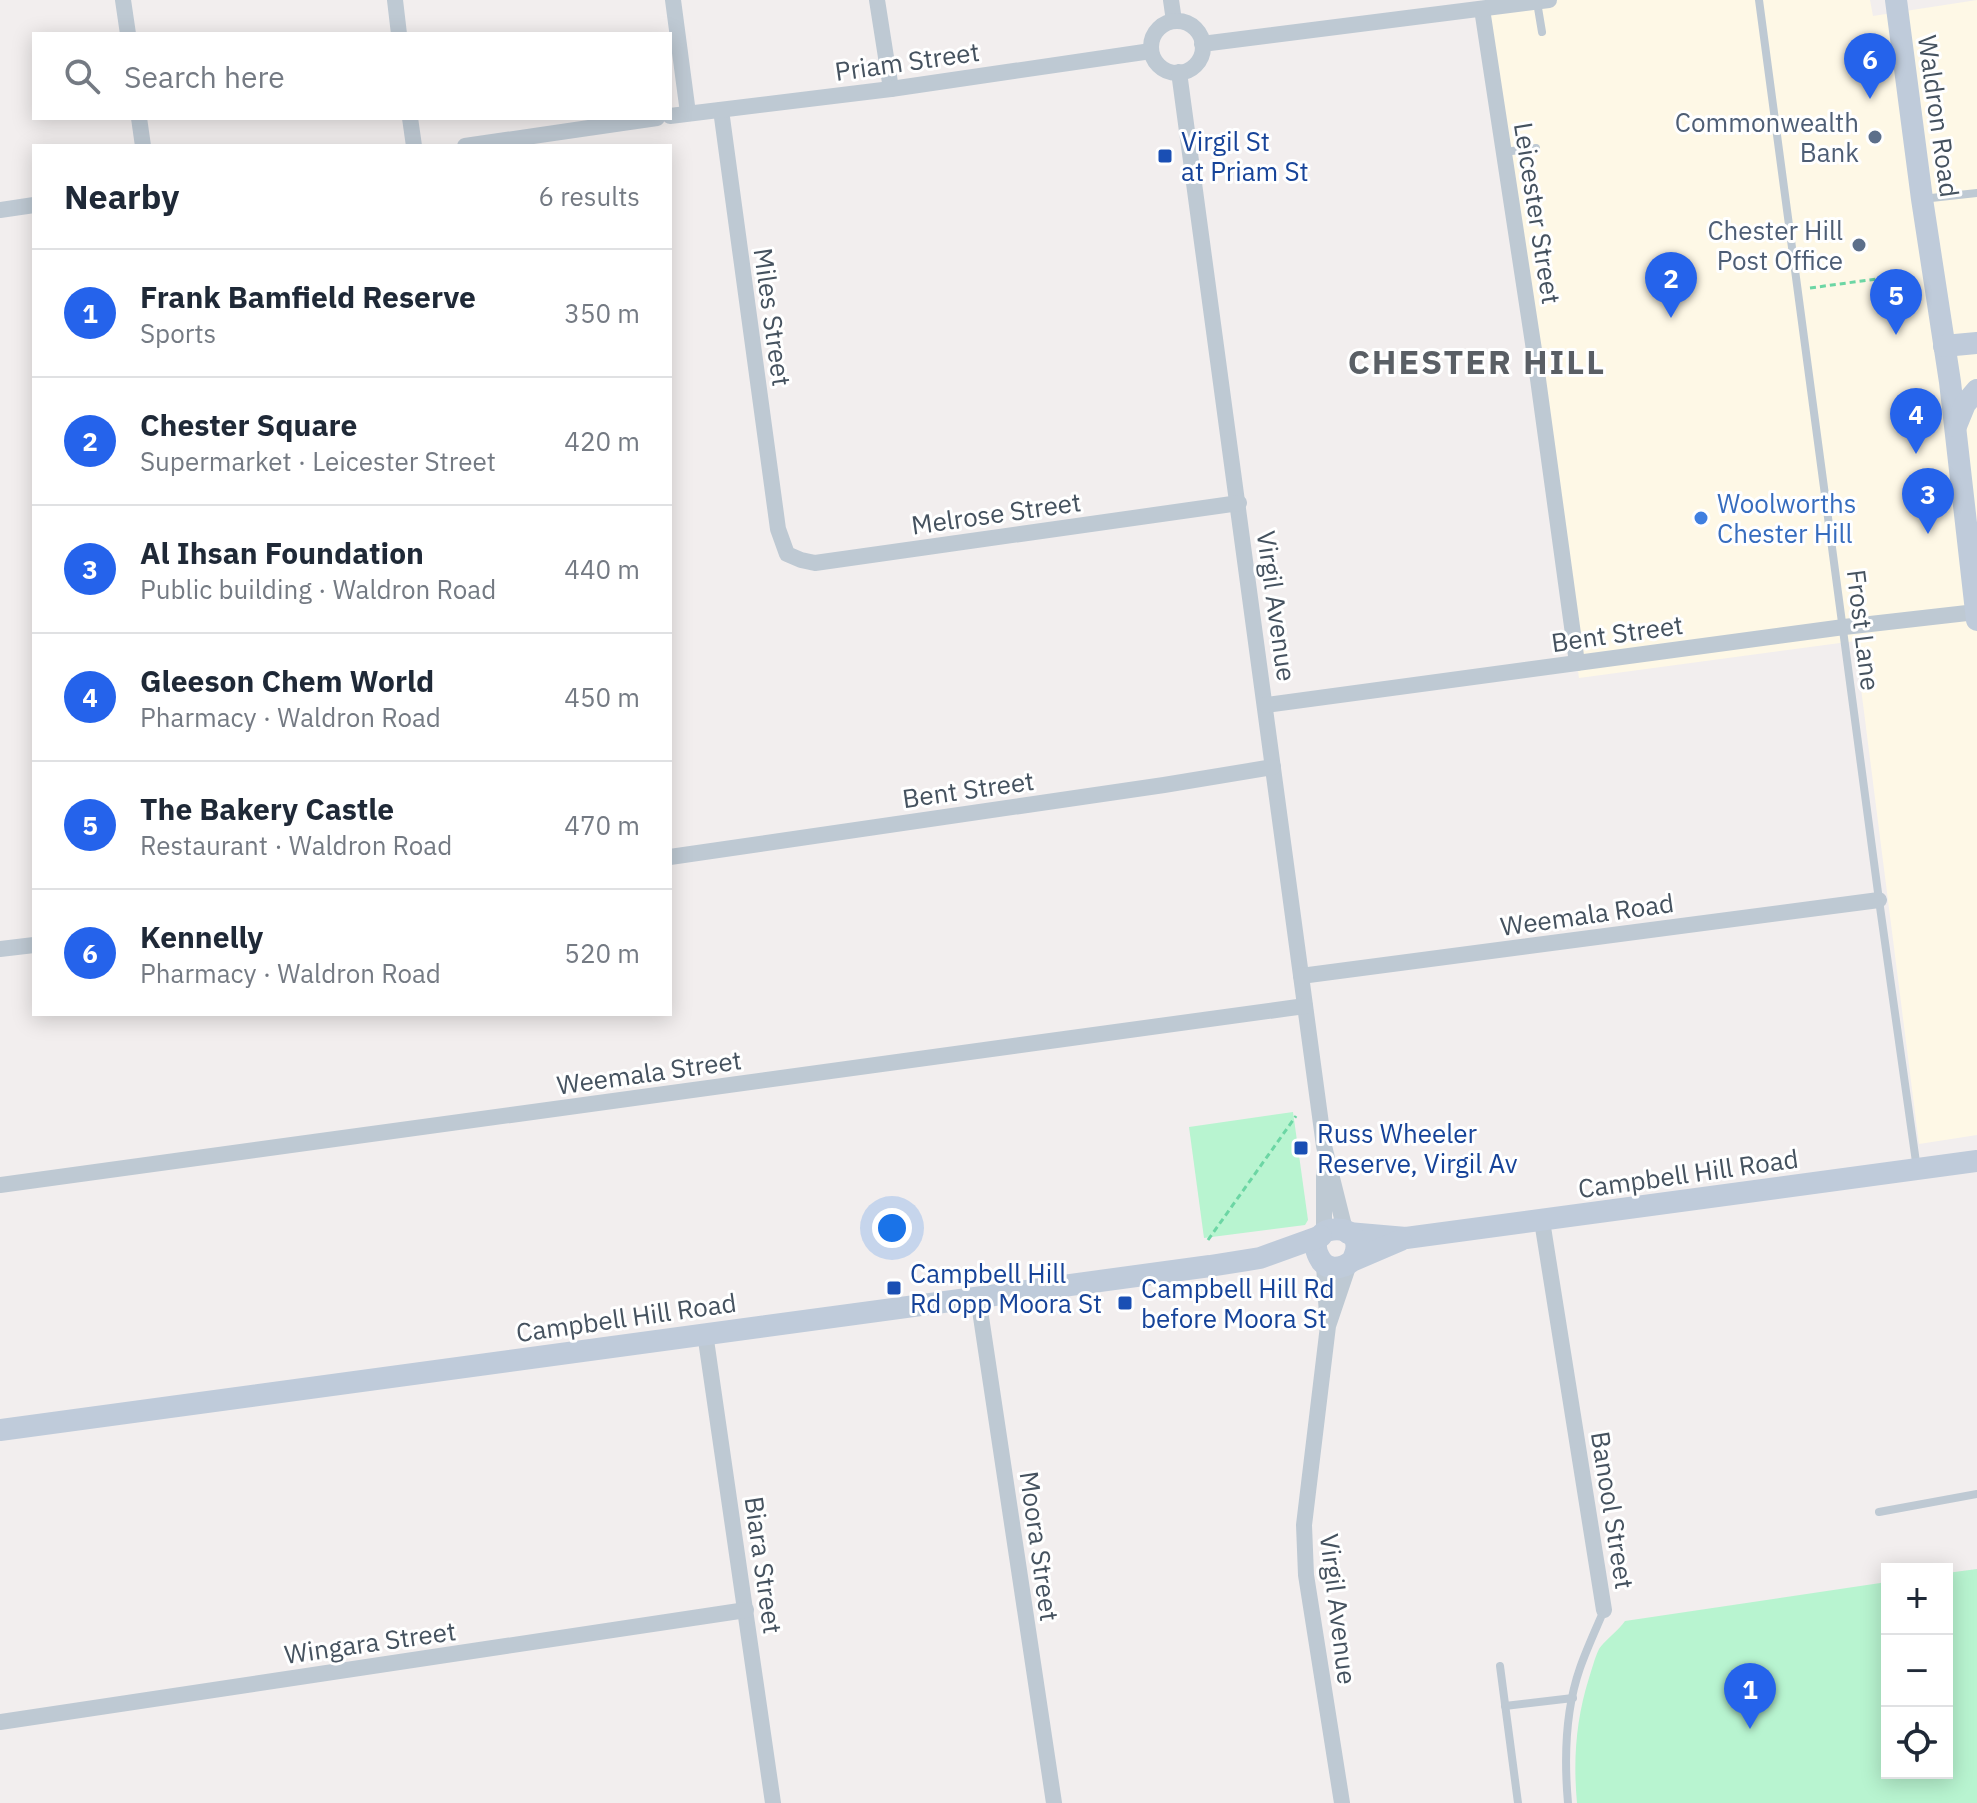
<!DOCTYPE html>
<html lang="en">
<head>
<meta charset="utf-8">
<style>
	body { margin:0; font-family:"IBM Plex Sans",sans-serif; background:#f2f2f3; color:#1f2937 }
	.controls { position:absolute; right:24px; bottom:24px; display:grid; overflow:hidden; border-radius:0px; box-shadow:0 4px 20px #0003 }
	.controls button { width:72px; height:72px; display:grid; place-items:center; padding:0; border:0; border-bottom:2px solid #e0e1e3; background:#fff; color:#1f2937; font:40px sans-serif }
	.you { position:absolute; left:892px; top:1228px; width:28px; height:28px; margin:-20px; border:6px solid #fff; border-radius:50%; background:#1a73e8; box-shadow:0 0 0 12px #1a73e833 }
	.badge { display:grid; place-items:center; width:52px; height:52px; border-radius:50%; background:#2563eb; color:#fff; font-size:26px; font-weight:700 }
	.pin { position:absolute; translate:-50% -66px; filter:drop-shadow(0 2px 4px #0008) }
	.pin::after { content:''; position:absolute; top:42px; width:28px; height:24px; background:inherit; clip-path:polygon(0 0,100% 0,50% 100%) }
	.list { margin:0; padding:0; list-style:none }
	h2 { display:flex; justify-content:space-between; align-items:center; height:104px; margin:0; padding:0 32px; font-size:34px }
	h2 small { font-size:26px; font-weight:400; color:#747a83 }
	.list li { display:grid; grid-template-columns:52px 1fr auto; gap:24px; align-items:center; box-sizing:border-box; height:128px; padding:0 32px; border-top:2px solid #e0e1e3 }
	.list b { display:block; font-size:30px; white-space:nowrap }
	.list p { margin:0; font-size:26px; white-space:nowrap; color:#747a83 }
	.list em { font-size:26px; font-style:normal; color:#747a83 }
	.icon { flex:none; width:44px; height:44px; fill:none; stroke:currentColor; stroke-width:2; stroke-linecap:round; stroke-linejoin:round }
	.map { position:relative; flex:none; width:1977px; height:1803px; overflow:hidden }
	.search { position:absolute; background:#fff; box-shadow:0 4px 20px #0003; left:32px; top:32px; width:640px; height:88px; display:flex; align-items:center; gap:20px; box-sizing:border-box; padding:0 28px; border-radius:0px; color:#747a83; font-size:30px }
	.panel { position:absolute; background:#fff; box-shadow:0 4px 20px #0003; left:32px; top:144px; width:640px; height:872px; border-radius:0px }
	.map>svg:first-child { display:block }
	.commercial { fill:#fef8e6 }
	.green { fill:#b8f4d0 }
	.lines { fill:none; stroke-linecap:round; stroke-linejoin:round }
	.path { stroke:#6cd6a4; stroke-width:3; stroke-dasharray:6 4; stroke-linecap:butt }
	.lane { stroke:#bec9d3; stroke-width:8 }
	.street { stroke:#bec9d3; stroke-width:16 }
	.secondary { stroke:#bfcbda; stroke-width:22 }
	.service-dot { fill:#5c6f8a; stroke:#fff; stroke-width:3 }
	.transit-dot { fill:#1a4fb4; stroke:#fff; stroke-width:3 }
	.shop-dot { fill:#3f7fe0; stroke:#fff; stroke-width:3 }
	.labels { text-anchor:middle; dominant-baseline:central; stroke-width:6; stroke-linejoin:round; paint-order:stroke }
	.street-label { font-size:26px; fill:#45525f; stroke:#fff }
	.service-label { font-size:26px; fill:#4e5e75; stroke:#fff; text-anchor:end }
	.transit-label { font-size:26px; fill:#164399; stroke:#fff; text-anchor:start }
	.shop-label { font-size:26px; fill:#366cbe; stroke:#fff; text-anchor:start }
	.district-label { font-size:34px; font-weight:bold; letter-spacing:2px; fill:#5a5f65; stroke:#fff }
</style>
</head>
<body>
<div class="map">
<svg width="1977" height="1803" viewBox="0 0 1977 1803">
	<rect width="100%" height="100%" fill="#f2eeee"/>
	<path class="commercial" d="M1484,0h386l3,16 104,-16v1135l-58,9 -64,-503 -276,37z"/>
	<g class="green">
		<path d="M1293,1112l15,108 -3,5 -101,13 -15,-111z"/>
		<path d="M1977,1569v234h-400c-4,-43 -1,-84 12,-125 3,-9 6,-21 10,-29 4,-7 20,-19 26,-28l262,-39v191h60v-200z"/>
	</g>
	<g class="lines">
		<g class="path">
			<path d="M1810,288l96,-13"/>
			<path d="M1208,1240l88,-124"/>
		</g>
		<g class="lane">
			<path d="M1759,0l120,900 38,269"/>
			<path d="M1537,2l5,30"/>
			<path d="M1504,152l32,-4"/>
			<path d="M1922,199l55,-6"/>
			<path d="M1879,1512l98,-18"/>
			<path d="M1500,1666l18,137"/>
			<path d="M1505,1706l68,-8"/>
			<path d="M1568,1803c-4,-45 -3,-92 12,-135 7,-20 16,-39 24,-58"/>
		</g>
		<g class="street">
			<path d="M123,0l5,34"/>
			<path d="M395,0l4,34"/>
			<path d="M673,0l15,113"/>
			<path d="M877,0l14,89"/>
			<path d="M1171,0l3,21"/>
			<path d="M1482,9l52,341 43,313"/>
			<circle cx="1177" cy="47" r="26"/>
			<path d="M1202,44l347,-44"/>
			<path d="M1179,72l145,1074 21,84"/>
			<path d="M721,110l57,419 9,25 14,6 14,3 424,-60"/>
			<path d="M670,116l221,-27 260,-38"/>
			<path d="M139,118l4,28"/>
			<path d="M410,118l4,28"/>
			<path d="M465,146l192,-28"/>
			<path d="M0,210l34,-5"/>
			<path d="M1266,705l578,-78 132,-15"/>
			<path d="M670,857l494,-72 109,-18"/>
			<path d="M0,949l34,-4"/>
			<path d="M1301,976l578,-76"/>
			<path d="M0,1185l1305,-179"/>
			<path d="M1542,1221l62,389"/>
			<path d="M1324,1233v-61"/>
			<path d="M1324,1264l3,52"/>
			<path d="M978,1297l76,506"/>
			<path d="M705,1333l68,470"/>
			<path d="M0,1722l746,-112"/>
			<path d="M1342,1803l-36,-228 -2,-50 24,-199 21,-62"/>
		</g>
		<g class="secondary">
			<path d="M1896,0l26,199 28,183 27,238"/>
			<path d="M1944,346l33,-3"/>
			<path d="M1956,426l9,-22 12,-14"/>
			<path d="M1348,1233l58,5 571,-77"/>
			<path d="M1352,1261c23,-43 -52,-40 -33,-4 7,15 23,12 33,4l49,-21"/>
			<path d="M0,1430l1210,-164 50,-8 61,-22"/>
		</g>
	</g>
	<g class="service-dot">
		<circle cx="1875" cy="137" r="8"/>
		<circle cx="1859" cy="245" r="8"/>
	</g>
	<g class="transit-dot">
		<rect x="1157" y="148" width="16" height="16" rx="4"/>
		<rect x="1293" y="1140" width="16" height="16" rx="4"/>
		<rect x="886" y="1280" width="16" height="16" rx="4"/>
		<rect x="1117" y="1295" width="16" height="16" rx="4"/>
	</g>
	<circle class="shop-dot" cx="1701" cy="518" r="8"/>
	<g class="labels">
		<g class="street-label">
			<text transform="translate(907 61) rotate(-8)">Priam Street</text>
			<text transform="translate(1939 116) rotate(82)">Waldron Road</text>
			<text transform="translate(1538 213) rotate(81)">Leicester Street</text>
			<text transform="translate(773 317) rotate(82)">Miles Street</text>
			<text transform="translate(996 513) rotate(-8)">Melrose Street</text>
			<text transform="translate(1277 606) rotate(82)">Virgil Avenue</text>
			<text transform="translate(1864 630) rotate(83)">Frost Lane</text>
			<text transform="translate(1617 633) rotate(-8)">Bent Street</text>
			<text transform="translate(968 789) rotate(-8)">Bent Street</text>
			<text transform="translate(1587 914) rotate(-8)">Weemala Road</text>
			<text transform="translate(649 1072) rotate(-8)">Weemala Street</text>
			<text transform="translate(1688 1173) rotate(-8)">Campbell Hill Road</text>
			<text transform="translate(626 1317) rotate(-8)">Campbell Hill Road</text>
			<text transform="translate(1613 1510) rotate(81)">Banool Street</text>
			<text transform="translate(1040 1546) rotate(82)">Moora Street</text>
			<text transform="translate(764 1565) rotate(82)">Biara Street</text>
			<text transform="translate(1339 1609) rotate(83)">Virgil Avenue</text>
			<text transform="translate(370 1642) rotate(-8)">Wingara Street</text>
		</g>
		<g class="service-label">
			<text x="1859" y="122">Commonwealth<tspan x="1859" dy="30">Bank</tspan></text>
			<text x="1843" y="230">Chester Hill<tspan x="1843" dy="30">Post Office</tspan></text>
		</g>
		<g class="transit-label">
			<text x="1181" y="141">Virgil St<tspan x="1181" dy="30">at Priam St</tspan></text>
			<text x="1317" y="1133">Russ Wheeler<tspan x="1317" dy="30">Reserve, Virgil Av</tspan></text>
			<text x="910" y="1273">Campbell Hill<tspan x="910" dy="30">Rd opp Moora St</tspan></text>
			<text x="1141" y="1288">Campbell Hill Rd<tspan x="1141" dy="30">before Moora St</tspan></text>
		</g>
		<g class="shop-label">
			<text x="1717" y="503">Woolworths<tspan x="1717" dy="30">Chester Hill</tspan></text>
		</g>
		<g class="district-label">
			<text x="1477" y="361">CHESTER HILL</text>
		</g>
	</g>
</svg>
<div class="controls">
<button>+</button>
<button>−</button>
<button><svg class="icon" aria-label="locate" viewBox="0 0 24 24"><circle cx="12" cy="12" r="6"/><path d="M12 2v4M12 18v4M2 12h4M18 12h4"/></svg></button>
</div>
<div class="you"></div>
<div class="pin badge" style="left:1750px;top:1729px">1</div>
<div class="pin badge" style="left:1671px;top:318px">2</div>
<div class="pin badge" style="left:1928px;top:534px">3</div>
<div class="pin badge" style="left:1916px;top:454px">4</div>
<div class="pin badge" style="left:1896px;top:335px">5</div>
<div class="pin badge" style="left:1870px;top:99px">6</div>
<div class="search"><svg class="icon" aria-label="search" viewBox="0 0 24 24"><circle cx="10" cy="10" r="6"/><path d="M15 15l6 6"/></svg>Search here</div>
<section class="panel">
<h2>Nearby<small>6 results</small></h2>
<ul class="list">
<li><span class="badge">1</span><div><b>Frank Bamfield Reserve</b><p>Sports</p></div><em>350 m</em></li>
<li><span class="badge">2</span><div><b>Chester Square</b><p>Supermarket · Leicester Street</p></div><em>420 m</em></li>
<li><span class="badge">3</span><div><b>Al Ihsan Foundation</b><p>Public building · Waldron Road</p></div><em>440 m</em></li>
<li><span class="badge">4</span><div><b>Gleeson Chem World</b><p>Pharmacy · Waldron Road</p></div><em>450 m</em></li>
<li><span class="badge">5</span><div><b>The Bakery Castle</b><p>Restaurant · Waldron Road</p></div><em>470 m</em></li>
<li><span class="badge">6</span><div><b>Kennelly</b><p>Pharmacy · Waldron Road</p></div><em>520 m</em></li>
</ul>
</section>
</div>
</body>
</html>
